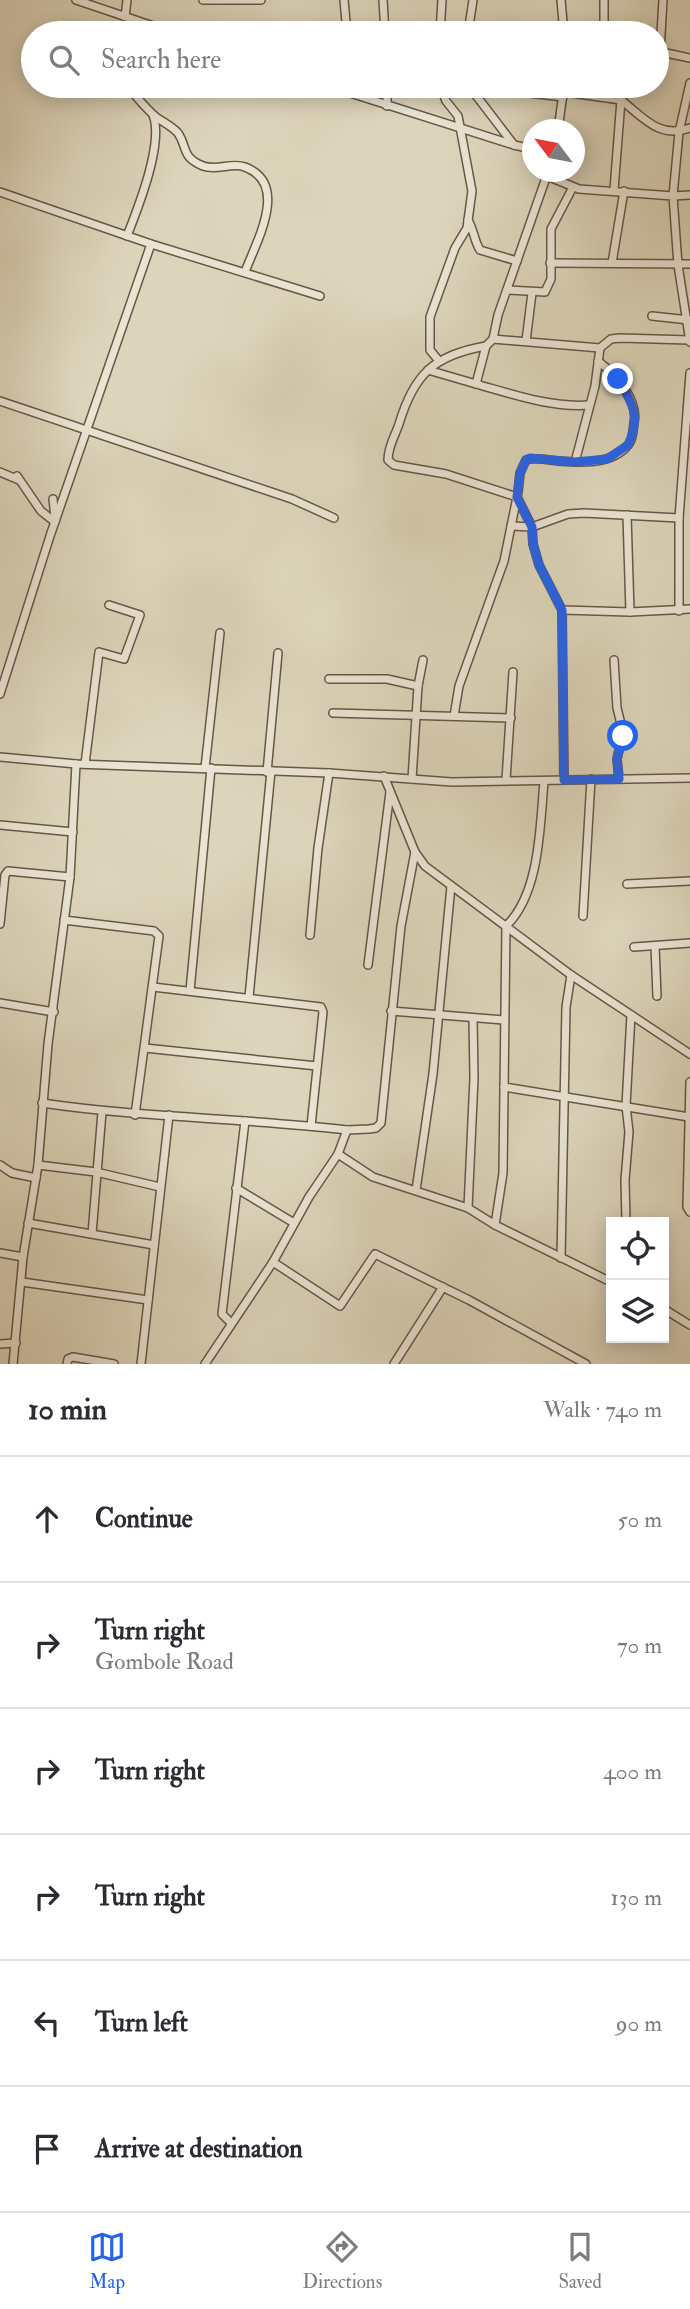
<!DOCTYPE html>
<html lang="en">
<head>
<meta charset="utf-8">
<style>
	body { margin:0; font-family:"IM FELL Double Pica",serif; background:#f7f7f7; color:#2b2b33 }
	.controls { position:absolute; right:21px; bottom:21px; display:grid; overflow:hidden; border-radius:0px; box-shadow:0 4px 18px #0003 }
	.controls button { width:63px; height:63px; display:grid; place-items:center; padding:0; border:0; border-bottom:2px solid #e1e1e2; background:#fff; color:#2b2b33; font:35px sans-serif }
	.compass { position:absolute; left:522px; top:119px; width:63px; height:63px; border-radius:50%; background:#fff; box-shadow:0 4px 18px #0003; rotate:302deg }
	.stop { position:absolute; width:21px; height:21px; margin:-16px; border:5px solid #2563eb; border-radius:50%; background:#fff }
	.stop.end { background:#2563eb; border-color:#fff; box-shadow:0 2px 7px #0008 }
	.list { margin:0; padding:0; list-style:none }
	h2 { display:flex; justify-content:space-between; align-items:center; height:91px; margin:0; padding:0 28px; font-size:30px }
	h2 small { font-size:23px; font-weight:400; color:#7c7c81 }
	.list li { display:grid; grid-template-columns:46px 1fr auto; gap:21px; align-items:center; box-sizing:border-box; height:126px; padding:0 28px; border-top:2px solid #e1e1e2 }
	.list b { display:block; font-size:26px; white-space:nowrap }
	.list p { margin:0; font-size:23px; white-space:nowrap; color:#7c7c81 }
	.list em { font-size:23px; font-style:normal; color:#7c7c81 }
	.icon { flex:none; width:38px; height:38px; fill:none; stroke:currentColor; stroke-width:2; stroke-linecap:round; stroke-linejoin:round }
	.map { position:relative; flex:none; width:690px; height:1364px; overflow:hidden }
	.search { position:absolute; background:#fff; box-shadow:0 4px 18px #0003; left:21px; right:21px; top:21px; height:77px; display:flex; align-items:center; gap:18px; box-sizing:border-box; padding:0 24px; border-radius:38px; color:#7c7c81; font-size:26px }
	.sheet { height:847px; background:#fff }
	nav { display:flex; justify-content:space-around; align-items:center; box-sizing:border-box; height:98px; border-top:2px solid #e1e1e2; background:#fff; font-size:19px; color:#7c7c81 }
	nav a { display:grid; justify-items:center; gap:4px }
	nav .on { color:#2563eb }
	.map>svg:first-child { display:block }
	.lines { fill:none; stroke-linecap:round; stroke-linejoin:round }
	.minor-casing { stroke:#6a5645; stroke-width:10 }
	.minor { stroke:#e9e4d3; stroke-width:7 }
	.route { stroke:#2563eb; stroke-width:9 }
</style>
</head>
<body>
<div class="map">
<svg width="690" height="1364" viewBox="0 0 690 1364">
	<rect width="100%" height="100%" fill="#ddd5bb"/>
	<filter id="stains"><feTurbulence type="fractalNoise" baseFrequency=".00286" numOctaves="4"/><feColorMatrix values="0 0 0 0 .2 0 0 0 0 .09 0 0 0 0 .02 0 0 0 .5 -.17"/></filter>
	<radialGradient id="worn" r=".72"><stop offset=".6" stop-color="#630" stop-opacity="0"/><stop offset="1" stop-color="#630" stop-opacity=".3"/></radialGradient>
	<g class="lines">
		<g class="minor-casing">
			<g id="minor">
				<path d="M76,0l98,33"/>
				<path d="M203,0h58"/>
				<path d="M344,0l3,33"/>
				<path d="M383,0l2,33"/>
				<path d="M561,0l3,33"/>
				<path d="M604,0v33"/>
				<path d="M125,17l2,-17"/>
				<path d="M516,32l14,1"/>
				<path d="M440,33l2,-33"/>
				<path d="M468,33l5,-33"/>
				<path d="M657,51l33,7"/>
				<path d="M660,51l3,-51"/>
				<path d="M690,83l-11,49 -6,64 17,-1"/>
				<path d="M127,86c9,10 19,23 29,31 7,5 17,10 22,16 10,15 3,24 25,33 14,5 29,-4 42,1 45,17 11,75 0,105"/>
				<path d="M328,86l186,59 18,4"/>
				<path d="M387,86v20"/>
				<path d="M473,86l2,8 39,51"/>
				<path d="M512,91l51,6"/>
				<path d="M564,92l57,8 -7,90"/>
				<path d="M621,100c23,18 38,39 69,28"/>
				<path d="M558,130l6,-44"/>
				<path d="M548,172l-50,143 -5,24 -7,7 -10,38c36,10 76,24 113,21"/>
				<path d="M547,176l32,13 94,7 5,69 12,77"/>
				<path d="M0,192l151,52 169,52"/>
				<path d="M468,220c6,10 6,21 12,30l37,11"/>
				<path d="M127,236c11,-28 37,-93 26,-121"/>
				<path d="M550,263l140,1"/>
				<path d="M612,263l12,-72"/>
				<path d="M507,290l38,2 6,-13v-50l22,-42"/>
				<path d="M652,316l37,4"/>
				<path d="M493,339l107,9"/>
				<path d="M526,341l6,-48"/>
				<path d="M486,346c-52,9 -72,28 -87,78 -4,12 -11,22 -11,36l6,5 52,9 71,23 15,30 1,17 6,21 23,45 2,170"/>
				<path d="M439,361l-9,-11v-33l25,-69 12,-20 5,-37 -14,-75 -12,-15 -6,-15"/>
				<path d="M428,370l48,14"/>
				<path d="M0,401l292,98 42,19"/>
				<path d="M575,462l20,-76 5,-38 11,-9 9,-1 69,2"/>
				<path d="M0,472l19,8"/>
				<path d="M17,476l24,35 14,11"/>
				<path d="M53,499l2,19"/>
				<path d="M627,515l3,97"/>
				<path d="M511,526l21,1 36,-13 16,-1 95,5"/>
				<path d="M562,610l68,2 60,-3"/>
				<path d="M679,611v-93l11,-145"/>
				<path d="M614,660l3,48 6,24 -6,27 2,20"/>
				<path d="M329,679h58l31,7"/>
				<path d="M0,694l50,-158 101,-292"/>
				<path d="M333,713l178,5"/>
				<path d="M454,716l5,-30 45,-125 14,-69 2,-19 6,-13c10,-3 22,0 32,1 23,2 55,4 71,-17 4,-5 4,-14 5,-21 5,-23 -18,-48 -36,-62"/>
				<path d="M0,757l76,7 253,9 123,9 238,-4"/>
				<path d="M85,764l14,-112 25,7 16,-44 -31,-10"/>
				<path d="M205,768l15,-135"/>
				<path d="M267,772l11,-119"/>
				<path d="M384,776l31,76 10,14 146,109 119,79"/>
				<path d="M412,779l6,-93 5,-26"/>
				<path d="M506,780l7,-108"/>
				<path d="M0,825l73,7"/>
				<path d="M627,884l63,-3"/>
				<path d="M583,916l8,-137"/>
				<path d="M64,920l90,11 5,5 -24,179"/>
				<path d="M0,924l5,-49 3,-4 62,6"/>
				<path d="M310,935l8,-87 11,-75"/>
				<path d="M655,946l2,50"/>
				<path d="M634,947l56,-4"/>
				<path d="M368,965l22,-173"/>
				<path d="M153,987l168,20 2,5 -12,114"/>
				<path d="M190,991l21,-223"/>
				<path d="M249,997l22,-226"/>
				<path d="M0,1003l54,9"/>
				<path d="M391,1011l113,9"/>
				<path d="M145,1048l172,18"/>
				<path d="M690,1082l-3,125 3,5"/>
				<path d="M504,1087l185,30"/>
				<path d="M42,1103c101,15 204,15 305,27l22,-1 7,-1 5,-5 20,-197 14,-74"/>
				<path d="M338,1154l35,23 95,31 27,17 116,57"/>
				<path d="M0,1165l12,8 24,5"/>
				<path d="M38,1165l58,7 64,15"/>
				<path d="M236,1188l58,35"/>
				<path d="M416,1190l17,-116 18,-188"/>
				<path d="M468,1208l6,-130 -1,-60"/>
				<path d="M626,1222l-1,-42 4,-48 -3,-26 5,-91"/>
				<path d="M28,1223l126,22"/>
				<path d="M495,1225l8,-52 3,-247c34,-32 34,-100 38,-145"/>
				<path d="M92,1234l10,-122"/>
				<path d="M0,1253l23,4"/>
				<path d="M561,1258l5,-251 5,-32"/>
				<path d="M273,1262l67,44 35,-52 94,46 117,64"/>
				<path d="M22,1282l126,18"/>
				<path d="M664,1309l26,16"/>
				<path d="M231,1323l-9,-9 23,-193"/>
				<path d="M0,1344l16,-1"/>
				<path d="M13,1364l10,-107 15,-92 10,-121 22,-167 6,-113"/>
				<path d="M67,1364l1,-5 5,-2 41,7"/>
				<path d="M141,1364l28,-249"/>
				<path d="M205,1364l68,-102 36,-65 29,-43 9,-24"/>
				<path d="M394,1364l49,-77"/>
			</g>
		</g>
		<use href="#minor" class="minor"/>
	</g>
	<g class="lines">
		<path class="route" d="M618,379c15,25 23,38 10,66l-21,14 -32,3 -45,-4 -4,2 -6,13 -3,24 15,30 1,17 6,21 23,45 2,170 55,-1 -2,-20 6,-23"/>
	</g>
	<rect width="100%" height="100%" filter="url(#stains)"/>
	<rect width="100%" height="100%" fill="url(#worn)"/>
</svg>
<div class="controls">
<button><svg class="icon" aria-label="locate" viewBox="0 0 24 24"><circle cx="12" cy="12" r="6"/><path d="M12 2v4M12 18v4M2 12h4M18 12h4"/></svg></button>
<button><svg class="icon" aria-label="layers" viewBox="0 0 24 24"><path d="M12 4l9 5-9 5-9-5zM3 14l9 5 9-5"/></svg></button>
</div>
<svg class="compass" viewBox="-18 -18 36 36"><path d="M0-13l5 13h-10z" fill="#e53935"/><path d="M0 13l5-13h-10z" fill="#7c7c81"/></svg>
<div class="stop" style="left:623px;top:736px"></div>
<div class="stop end" style="left:618px;top:379px"></div>
<div class="search"><svg class="icon" aria-label="search" viewBox="0 0 24 24"><circle cx="10" cy="10" r="6"/><path d="M15 15l6 6"/></svg>Search here</div>
</div>
<section class="sheet">
<h2>10 min<small>Walk · 740 m</small></h2>
<ul class="list">
<li><svg class="icon" aria-label="ahead" viewBox="0 0 24 24"><path d="M12 20V5M6 11l6-6 6 6"/></svg><div><b>Continue</b></div><em>50 m</em></li>
<li><svg class="icon" aria-label="right" viewBox="0 0 24 24"><path d="M7 20v-9h11M14 6l5 5-5 5"/></svg><div><b>Turn right</b><p>Gombole Road</p></div><em>70 m</em></li>
<li><svg class="icon" aria-label="right" viewBox="0 0 24 24"><path d="M7 20v-9h11M14 6l5 5-5 5"/></svg><div><b>Turn right</b></div><em>400 m</em></li>
<li><svg class="icon" aria-label="right" viewBox="0 0 24 24"><path d="M7 20v-9h11M14 6l5 5-5 5"/></svg><div><b>Turn right</b></div><em>130 m</em></li>
<li><svg class="icon" aria-label="left" viewBox="0 0 24 24"><path d="M17 20v-9H6M10 6l-5 5 5 5"/></svg><div><b>Turn left</b></div><em>90 m</em></li>
<li><svg class="icon" aria-label="arrive" viewBox="0 0 24 24"><path d="M6 21V4h12l-3 4 3 4H6"/></svg><div><b>Arrive at destination</b></div></li>
</ul>
</section>
<nav>
<a class="on"><svg class="icon" aria-label="map" viewBox="0 0 24 24"><path d="M3 6l6-2 6 2 6-2v14l-6 2-6-2-6 2zM9 4v14M15 6v14"/></svg>Map</a>
<a><svg class="icon" aria-label="directions" viewBox="0 0 24 24"><path d="M12 3l9 9-9 9-9-9zM9 14v-3h6M13 9l2 2-2 2"/></svg>Directions</a>
<a><svg class="icon" aria-label="saved" viewBox="0 0 24 24"><path d="M7 4h10v16l-5-4-5 4z"/></svg>Saved</a>
</nav>
</body>
</html>
